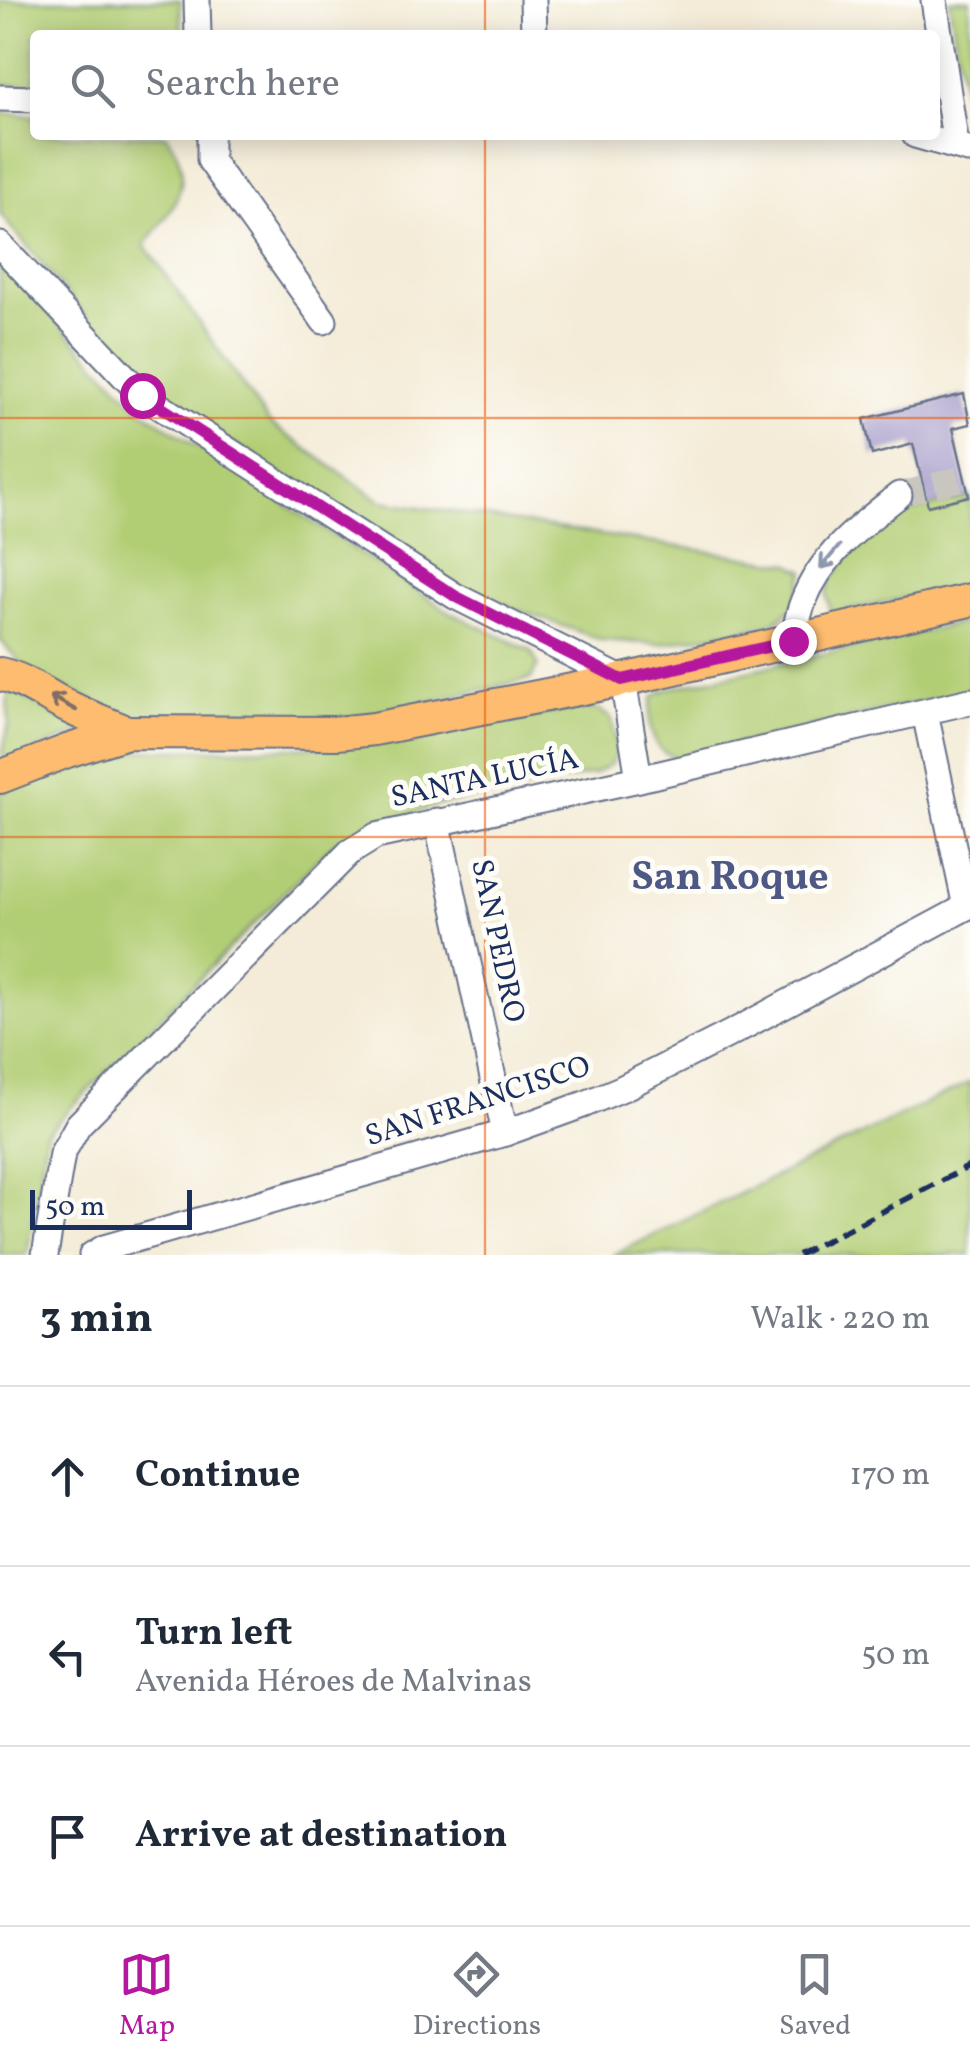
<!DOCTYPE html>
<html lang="en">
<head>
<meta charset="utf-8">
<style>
	body { margin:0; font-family:Vollkorn,serif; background:#f2f2f3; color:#1f2937 }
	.scale { position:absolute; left:30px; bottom:25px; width:162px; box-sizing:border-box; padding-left:10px; border:5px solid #1b2f5e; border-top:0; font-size:28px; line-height:35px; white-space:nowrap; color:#1b2f5e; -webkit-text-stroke:8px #fdfcf7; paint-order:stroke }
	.stop { position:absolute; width:30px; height:30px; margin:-22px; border:8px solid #b5179e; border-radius:50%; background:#fff }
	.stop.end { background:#b5179e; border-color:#fff; box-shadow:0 2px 10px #0008 }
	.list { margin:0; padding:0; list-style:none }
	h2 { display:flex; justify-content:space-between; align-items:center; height:130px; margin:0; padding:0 40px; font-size:42px }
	h2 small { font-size:32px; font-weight:400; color:#747a83 }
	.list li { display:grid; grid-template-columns:65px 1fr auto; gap:30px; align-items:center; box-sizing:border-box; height:180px; padding:0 40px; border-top:2px solid #e0e1e3 }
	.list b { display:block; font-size:38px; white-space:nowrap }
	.list p { margin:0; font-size:32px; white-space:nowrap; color:#747a83 }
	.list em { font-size:32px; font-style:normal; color:#747a83 }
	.icon { flex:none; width:55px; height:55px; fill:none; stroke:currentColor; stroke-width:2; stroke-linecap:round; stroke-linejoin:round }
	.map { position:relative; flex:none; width:970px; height:1255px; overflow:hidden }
	.search { position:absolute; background:#fff; box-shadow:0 5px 25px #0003; left:30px; right:30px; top:30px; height:110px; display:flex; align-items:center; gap:25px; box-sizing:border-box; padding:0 35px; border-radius:10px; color:#747a83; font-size:38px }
	.sheet { height:670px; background:#fff }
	nav { display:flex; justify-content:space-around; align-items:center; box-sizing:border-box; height:140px; border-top:2px solid #e0e1e3; background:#fff; font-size:28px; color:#747a83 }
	nav a { display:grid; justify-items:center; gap:5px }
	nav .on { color:#b5179e }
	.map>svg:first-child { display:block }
	.green { fill:#b2ce75; stroke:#667e6a; stroke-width:2.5 }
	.building { fill:#aca3cd }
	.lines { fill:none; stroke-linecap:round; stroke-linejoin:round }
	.minor-tunnel { stroke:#c9c6c0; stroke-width:25; stroke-dasharray:25 12; stroke-linecap:butt }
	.minor-casing { stroke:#677189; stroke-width:29 }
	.major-casing { stroke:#677189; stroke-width:36 }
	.minor { stroke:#fff; stroke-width:25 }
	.major { stroke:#fdbc70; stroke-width:32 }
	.rail { stroke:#1b2f5e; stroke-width:6; stroke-dasharray:15 8; stroke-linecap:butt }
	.oneway { stroke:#8d97ae }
	.oneway2 { stroke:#816e66 }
	.route { stroke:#b5179e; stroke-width:12 }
	.grid { fill:none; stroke:#e8590c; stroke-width:2.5; stroke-opacity:0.55 }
	.labels { text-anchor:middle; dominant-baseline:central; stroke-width:10; stroke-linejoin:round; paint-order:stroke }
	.street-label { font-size:30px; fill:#1b2f5e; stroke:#fdfcf7 }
	.district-label { font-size:40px; font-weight:bold; fill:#4e5885; stroke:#fdfcf7 }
</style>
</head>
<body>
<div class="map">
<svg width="970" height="1255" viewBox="0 0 970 1255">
	<rect width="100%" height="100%" fill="#fdfcf7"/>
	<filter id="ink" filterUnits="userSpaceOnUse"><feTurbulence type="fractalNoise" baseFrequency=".01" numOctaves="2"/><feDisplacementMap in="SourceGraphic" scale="20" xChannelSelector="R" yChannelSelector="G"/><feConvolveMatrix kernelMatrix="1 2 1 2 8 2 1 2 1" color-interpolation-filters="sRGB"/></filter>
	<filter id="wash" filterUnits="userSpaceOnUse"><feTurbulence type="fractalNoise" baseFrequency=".0048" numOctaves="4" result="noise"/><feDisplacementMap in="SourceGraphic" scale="40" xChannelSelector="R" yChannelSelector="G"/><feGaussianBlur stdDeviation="2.25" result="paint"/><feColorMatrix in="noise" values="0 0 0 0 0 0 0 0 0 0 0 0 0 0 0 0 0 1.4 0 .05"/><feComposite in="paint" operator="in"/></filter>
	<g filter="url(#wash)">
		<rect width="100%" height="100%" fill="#f4ecd8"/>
		<g class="green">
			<path d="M0,0h180l2,35h-147v50h-35z"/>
			<path d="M949,0h21v132z"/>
			<path d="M0,113l35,3v19h131c34,46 7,72 -21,110l124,178 112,78 409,63 15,7 -12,37 -24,17 -111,19 -56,-4 -140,-50 -313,-199 -149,-177z"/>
			<path d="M0,262l139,146 312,205 80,38 7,14 -7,14 -180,39 -218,3 -106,-51 -27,-30z"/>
			<path d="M970,497v87l-139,30 -4,-20 4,-14 27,-37 38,-29z"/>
			<path d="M970,621v70l-293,67c-27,-6 -31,-38 -24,-61l14,-8z"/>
			<path d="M12,690l71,41 -76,32 -5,-9 7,-31 -2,-25z"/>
			<path d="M584,707l16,3 12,10 5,30 -6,14 -17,10 -157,31 -102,37 -288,290 -20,123h-27v-461l16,-9 84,-34 185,-3 77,-4z"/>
			<path d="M970,1082v173h-357z"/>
		</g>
		<g id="blocks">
			<path class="building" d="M964,394l6,30 -17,4 16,68 -41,10 -15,-62 -41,11 -8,-36z"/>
		</g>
	</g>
	<g filter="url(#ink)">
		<use href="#blocks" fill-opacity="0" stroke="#677189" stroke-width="2.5"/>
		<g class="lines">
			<path class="minor-tunnel" d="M899,495l71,-19"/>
			<g class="minor-casing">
				<g id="minor">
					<path d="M197,0l1,35"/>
					<path d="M533,0l1,35"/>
					<path d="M934,0l22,146"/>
					<path d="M0,98l35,1"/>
					<path d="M210,135v25l114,161"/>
					<path d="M915,135l53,15"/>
					<path d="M0,245l142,150 313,201 168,84 16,99"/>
					<path d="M793,641c3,-13 5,-27 10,-39 18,-47 58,-77 96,-107"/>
					<path d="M925,713l41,194"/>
					<path d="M437,821l68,312"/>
					<path d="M45,1255l17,-101 16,-29 272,-273 26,-16 263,-57 331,-78"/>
					<path d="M92,1255l12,-7 401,-115 80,-29 38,-16 116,-59 231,-124"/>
				</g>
			</g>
			<g class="major-casing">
				<g id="major">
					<path d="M0,674c23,5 39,17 59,28 22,12 45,21 68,30"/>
					<path d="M0,777l67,-26 60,-19 210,1 37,-4 249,-49 347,-80"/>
				</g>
			</g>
			<use href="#minor" class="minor"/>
			<use href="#major" class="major"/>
			<path class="rail" d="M798,1255l172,-89"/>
		</g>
		<defs><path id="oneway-shaft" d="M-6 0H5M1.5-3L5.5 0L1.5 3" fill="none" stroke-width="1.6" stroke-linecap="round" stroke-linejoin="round" transform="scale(2.5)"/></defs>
		<use class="oneway" href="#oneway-shaft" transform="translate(830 557) rotate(130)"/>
		<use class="oneway2" href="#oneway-shaft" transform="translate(63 703) rotate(-151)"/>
	</g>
	<g class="lines" filter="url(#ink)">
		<path class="route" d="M142,395l313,201 167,84 171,-39"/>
	</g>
	<path class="grid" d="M485,0v35M485,135v1120M0,418h970M0,837h970"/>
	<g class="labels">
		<g class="street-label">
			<text transform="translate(485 779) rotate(-12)">SANTA LUCÍA</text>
			<text transform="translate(497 941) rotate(78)">SAN PEDRO</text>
			<text transform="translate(478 1102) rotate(-18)">SAN FRANCISCO</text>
		</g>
		<g class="district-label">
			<text x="730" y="879">San Roque</text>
		</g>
	</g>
</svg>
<div class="scale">50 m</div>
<div class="stop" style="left:142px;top:395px"></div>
<div class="stop end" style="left:793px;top:641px"></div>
<div class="search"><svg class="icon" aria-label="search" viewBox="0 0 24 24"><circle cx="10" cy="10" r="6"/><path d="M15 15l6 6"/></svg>Search here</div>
</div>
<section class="sheet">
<h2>3 min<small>Walk · 220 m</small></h2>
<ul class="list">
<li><svg class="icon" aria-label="ahead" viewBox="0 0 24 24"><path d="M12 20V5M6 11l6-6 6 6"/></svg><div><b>Continue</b></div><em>170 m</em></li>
<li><svg class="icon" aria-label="left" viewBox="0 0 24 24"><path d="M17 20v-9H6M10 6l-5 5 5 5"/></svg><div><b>Turn left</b><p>Avenida Héroes de Malvinas</p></div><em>50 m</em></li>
<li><svg class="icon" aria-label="arrive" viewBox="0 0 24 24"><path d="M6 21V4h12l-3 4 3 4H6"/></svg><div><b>Arrive at destination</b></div></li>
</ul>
</section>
<nav>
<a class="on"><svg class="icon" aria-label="map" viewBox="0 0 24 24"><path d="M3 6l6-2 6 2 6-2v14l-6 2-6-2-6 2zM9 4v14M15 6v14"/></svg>Map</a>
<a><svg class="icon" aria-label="directions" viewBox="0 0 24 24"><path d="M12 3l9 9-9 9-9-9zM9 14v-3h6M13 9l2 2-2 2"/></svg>Directions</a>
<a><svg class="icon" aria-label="saved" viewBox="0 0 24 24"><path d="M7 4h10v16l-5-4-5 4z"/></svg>Saved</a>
</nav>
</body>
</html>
